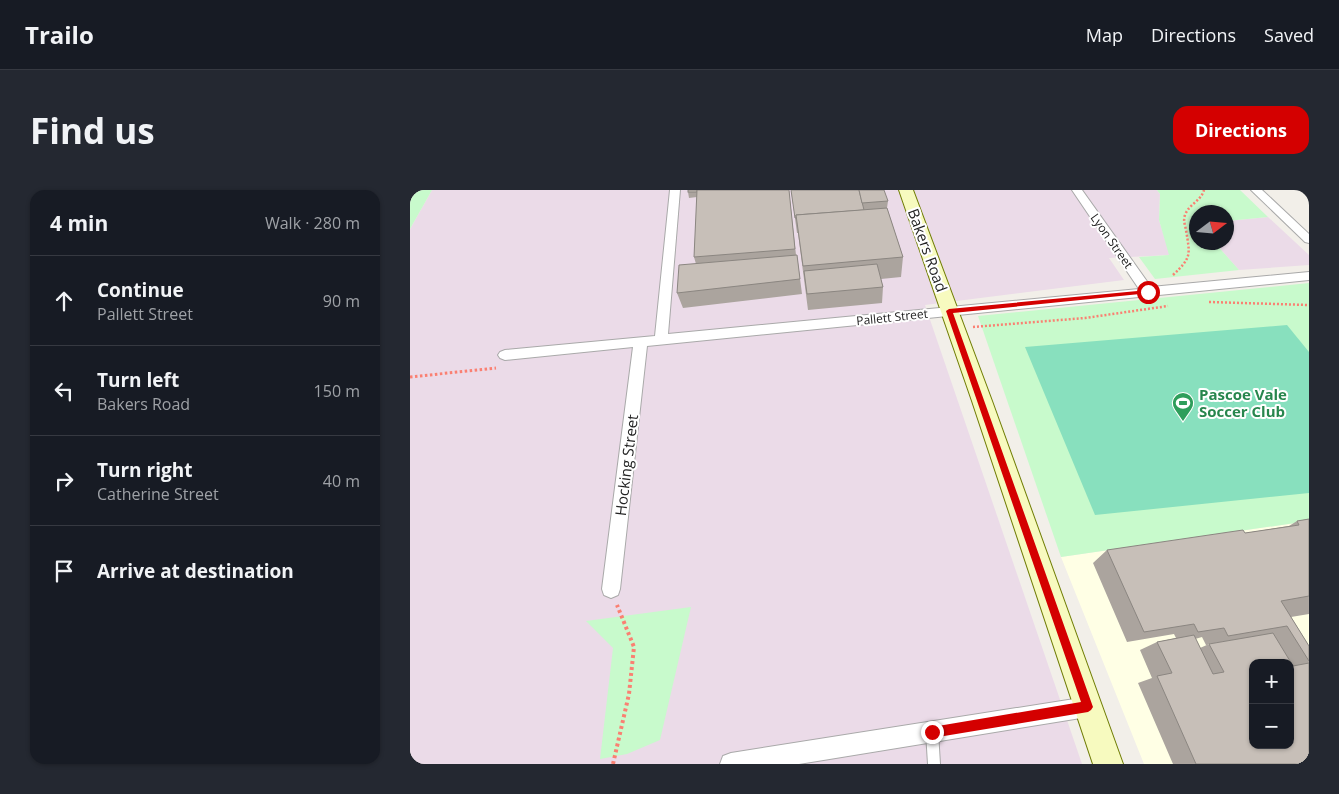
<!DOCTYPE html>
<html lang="en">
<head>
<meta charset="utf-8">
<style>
	body { margin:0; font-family:"Open Sans",sans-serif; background:#242831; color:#f1f3f6 }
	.controls { position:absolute; right:15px; bottom:15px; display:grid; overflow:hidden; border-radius:10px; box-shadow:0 1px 4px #0004 }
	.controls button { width:45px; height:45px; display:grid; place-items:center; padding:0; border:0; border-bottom:1px solid #363941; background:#171b24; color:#f1f3f6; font:25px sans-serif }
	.compass { position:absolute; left:779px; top:15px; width:45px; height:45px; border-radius:50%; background:#171b24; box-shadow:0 1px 4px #0004; rotate:74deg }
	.stop { position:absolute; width:15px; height:15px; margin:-11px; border:4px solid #d40000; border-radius:50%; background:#fff }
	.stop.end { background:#d40000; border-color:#fff; box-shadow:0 1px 5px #0008 }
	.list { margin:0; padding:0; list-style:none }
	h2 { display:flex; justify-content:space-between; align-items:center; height:65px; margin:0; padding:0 20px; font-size:21px }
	h2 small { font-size:16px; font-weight:400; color:#9ea1a6 }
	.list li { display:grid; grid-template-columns:32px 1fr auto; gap:15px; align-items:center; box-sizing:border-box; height:90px; padding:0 20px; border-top:1px solid #363941 }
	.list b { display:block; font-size:19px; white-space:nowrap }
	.list p { margin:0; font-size:16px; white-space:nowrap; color:#9ea1a6 }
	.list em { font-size:16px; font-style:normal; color:#9ea1a6 }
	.icon { flex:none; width:28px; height:28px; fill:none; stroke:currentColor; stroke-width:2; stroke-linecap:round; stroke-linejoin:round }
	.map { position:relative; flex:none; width:899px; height:574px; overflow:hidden; border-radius:15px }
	header { display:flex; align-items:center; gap:30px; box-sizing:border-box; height:70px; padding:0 25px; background:#171b24; border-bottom:1px solid #363941 }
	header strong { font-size:24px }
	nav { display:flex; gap:28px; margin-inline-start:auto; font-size:18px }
	.intro { display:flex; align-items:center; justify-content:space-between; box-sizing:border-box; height:120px; padding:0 30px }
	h1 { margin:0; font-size:35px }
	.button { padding:12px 22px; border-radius:15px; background:#d40000; color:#fff; font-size:18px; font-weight:700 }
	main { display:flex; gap:30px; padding:0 30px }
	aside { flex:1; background:#171b24; border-radius:15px; box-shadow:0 1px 4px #0004 }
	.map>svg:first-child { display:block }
	.industrial { fill:#ebdbe8 }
	.education { fill:#ffffe5; fill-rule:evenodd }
	.park { fill:#c8facc }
	.pitch { fill:#88e0be }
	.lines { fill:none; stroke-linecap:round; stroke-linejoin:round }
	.lane-casing { stroke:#a9a9a9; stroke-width:2 }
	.street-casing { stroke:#a9a9a9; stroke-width:2 }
	.secondary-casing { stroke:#707d05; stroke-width:2 }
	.path-far2 { stroke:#fa8072; stroke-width:2.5; stroke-dasharray:2 2; stroke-linecap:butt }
	.path-far1 { stroke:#fa8072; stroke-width:3; stroke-dasharray:2.5 2.5; stroke-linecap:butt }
	.path { stroke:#fa8072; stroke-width:4; stroke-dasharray:3 3; stroke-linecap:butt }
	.lane { fill:#fff; fill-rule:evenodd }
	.street { fill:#fff; fill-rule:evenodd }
	.secondary { fill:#f7fabf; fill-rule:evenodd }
	.wall { fill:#aba49e; fill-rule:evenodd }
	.building { fill:#c7bfb8; stroke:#8b8681; fill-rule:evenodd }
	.route { fill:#d40000 }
	.labels { text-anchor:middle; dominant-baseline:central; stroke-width:4; stroke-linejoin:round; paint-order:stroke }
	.far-street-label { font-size:12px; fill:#222; stroke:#fff }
	.street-label { font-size:15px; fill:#222; stroke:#fff }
	.leisure-label { font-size:15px; font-weight:bold; fill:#27864d; stroke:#fff; text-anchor:start }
</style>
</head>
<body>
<header>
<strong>Trailo</strong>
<nav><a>Map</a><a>Directions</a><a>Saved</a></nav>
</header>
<div class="intro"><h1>Find us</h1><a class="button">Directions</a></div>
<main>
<aside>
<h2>4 min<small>Walk · 280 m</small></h2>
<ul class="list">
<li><svg class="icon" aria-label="ahead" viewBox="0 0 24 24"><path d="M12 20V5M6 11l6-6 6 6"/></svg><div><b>Continue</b><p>Pallett Street</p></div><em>90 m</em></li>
<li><svg class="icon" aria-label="left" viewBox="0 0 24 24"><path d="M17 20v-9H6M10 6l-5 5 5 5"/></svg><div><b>Turn left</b><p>Bakers Road</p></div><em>150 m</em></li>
<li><svg class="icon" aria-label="right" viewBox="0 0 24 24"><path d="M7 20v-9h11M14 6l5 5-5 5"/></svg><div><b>Turn right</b><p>Catherine Street</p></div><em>40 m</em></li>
<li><svg class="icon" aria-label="arrive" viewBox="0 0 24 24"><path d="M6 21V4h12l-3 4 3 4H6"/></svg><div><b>Arrive at destination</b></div></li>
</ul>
</aside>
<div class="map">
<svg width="899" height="574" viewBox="0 0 899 574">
	<rect width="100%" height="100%" fill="#f2efe9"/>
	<g class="industrial">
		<path d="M22,0h725l3,4 -1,26 11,35 -61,3 15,22 -199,25 157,459h-672v-535z"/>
		<path d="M858,27l41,38v10l-70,5 -24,-27 11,-1 1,-21z"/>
	</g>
	<path class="education" d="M899,331v243h-165l-83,-207zM843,473h37v82h-37z"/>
	<g class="park">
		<path d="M0,0h22l-22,39z"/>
		<path d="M747,0h83l28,27 -41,4 -1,-9h-30v30l19,1 24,27 -84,9 -16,-22 30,-2 -10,-35 1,-26z"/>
		<path d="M899,93v238l-248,36 -83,-241z"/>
		<path d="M281,417l-31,133 -33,14 -27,5 13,-111 -27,-27z"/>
	</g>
	<path class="pitch" d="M877,135l22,27v141l-214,22 -70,-168z"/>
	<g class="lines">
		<g class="lane-casing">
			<path id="lane" d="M522,536l4,2 2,4 2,32h-12l-2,-32 2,-4z"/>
		</g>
		<g class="street-casing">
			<g id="street">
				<path d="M260,0h10l-12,144 471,-45 -67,-99h10l69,97 158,-15v8l-662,66 -27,243 -2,6 -7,3 -7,-3 -2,-6 31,-242 -128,13 -5,-2 -2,-3 2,-3 5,-2 150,-14z"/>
				<path d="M841,0h11l47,44v9l-4,-1z"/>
				<path d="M677,507l7,3 3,7 -3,7 -7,3 -288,47h-79l3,-8 8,-3z"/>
			</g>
		</g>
		<g class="secondary-casing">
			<path id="secondary" d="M489,0h14l79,211 131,363h-30l-121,-363z"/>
		</g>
		<g class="path-far2">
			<path d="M763,85c19,-18 17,-20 13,-45 -1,-5 -3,-10 -1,-15 4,-11 16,-14 19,-25"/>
			<path d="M799,112l100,3"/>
			<path d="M563,137l112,-9 83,-12"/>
		</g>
		<path class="path-far1" d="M0,187l86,-9"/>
		<path class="path" d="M203,574l16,-70 5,-47 -17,-42"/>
		<use href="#lane" class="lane"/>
		<use href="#street" class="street"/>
		<use href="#secondary" class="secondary"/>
	</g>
	<g class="wall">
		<path d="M278,0h101l7,65h1l5,39 -119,14 -6,-15 19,-29 -2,-7 3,-60 -8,1 -1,-6z"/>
		<path d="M381,0l97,11 -1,7 16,49 -2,20 -20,2 2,8 -1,16 -74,7 -10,-77h-1z"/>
		<path d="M899,329v95l-18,3 18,29v118h-136l-35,-81 14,-5 -12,-28 17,-8 19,-4 -2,-4 -47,8 -34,-79 14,-13 138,-17 44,-7 8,-5zM792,447l4,8 34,-6 -31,5 -9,4 -5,-9z"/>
	</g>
	<g class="building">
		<rect x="278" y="0" width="9" height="2"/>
		<path d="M287,0h92l6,59 -101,8z"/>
		<path d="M381,0h68l5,20 -68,5v3h-1z"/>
		<path d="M449,0h25l4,11 -26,2z"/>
		<path d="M477,18l16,49 -100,9 -7,-51z"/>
		<path d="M387,65l3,24 -123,14 2,-28z"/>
		<path d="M467,74l6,23 -76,7 -3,-23z"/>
		<path d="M899,329v77l-28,5 28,45v15l-22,-35 -59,10 -4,-8 -26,4 -4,-8 -50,8 -37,-82 136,-20 2,3 54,-8 -2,-4z"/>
		<path d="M863,443l20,33 16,-3v101h-113l-39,-88 15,-3 -15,-31 37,-7 19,39 11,-2 -15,-28zM843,473h37v82h-37z"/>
	</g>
	<path class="route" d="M738,100h2v3l-197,20 140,394 -2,3 -3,2 -156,26 -4,-2 -1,-4 1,-4 4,-1 149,-25 -135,-391 3,-2z"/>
	<defs>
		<g id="stadium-pin" transform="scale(1.125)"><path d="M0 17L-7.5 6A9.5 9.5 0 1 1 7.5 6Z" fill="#2e9e5b" stroke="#fff"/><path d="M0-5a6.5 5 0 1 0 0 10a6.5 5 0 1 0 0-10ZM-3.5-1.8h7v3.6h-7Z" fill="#fff"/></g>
	</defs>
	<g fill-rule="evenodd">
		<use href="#stadium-pin" x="773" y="213"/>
	</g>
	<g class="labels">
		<g class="far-street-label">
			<text transform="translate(702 51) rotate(55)">Lyon Street</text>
			<text transform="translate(482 127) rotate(-6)">Pallett Street</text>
		</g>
		<g class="street-label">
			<text transform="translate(518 60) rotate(70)">Bakers Road</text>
			<text transform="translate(216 275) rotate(-83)">Hocking Street</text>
		</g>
		<g class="leisure-label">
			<text x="789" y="204">Pascoe Vale<tspan x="789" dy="17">Soccer Club</tspan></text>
		</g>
	</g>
</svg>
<div class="controls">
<button>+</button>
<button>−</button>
</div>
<svg class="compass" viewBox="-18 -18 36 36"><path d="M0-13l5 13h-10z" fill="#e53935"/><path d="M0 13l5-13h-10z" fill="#9ea1a6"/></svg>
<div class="stop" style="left:738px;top:102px"></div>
<div class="stop end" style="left:522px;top:542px"></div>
</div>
</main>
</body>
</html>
